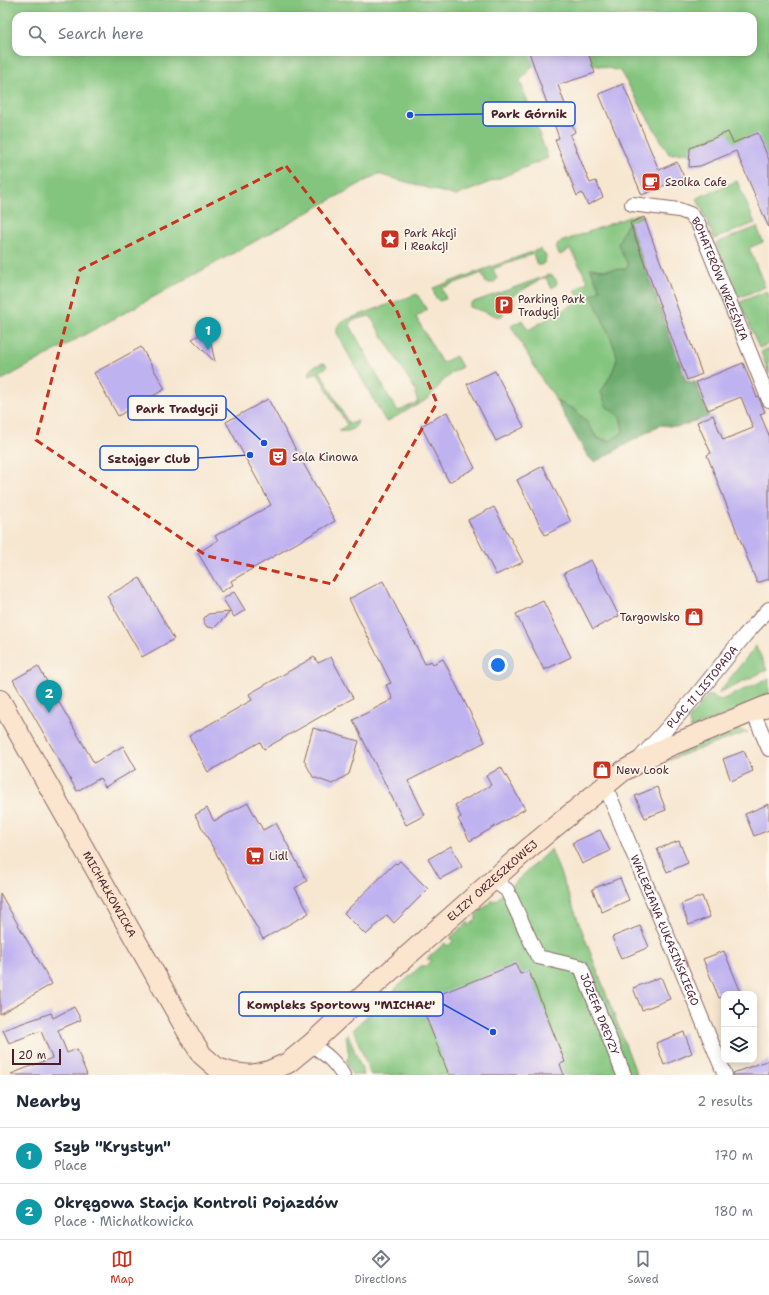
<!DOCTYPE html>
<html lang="en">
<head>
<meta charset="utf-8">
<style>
	body { margin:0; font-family:"Shantell Sans",sans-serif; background:#f2f2f3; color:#1f2937 }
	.controls { position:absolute; right:12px; bottom:12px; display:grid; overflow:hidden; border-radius:8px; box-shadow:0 2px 10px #0003 }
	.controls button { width:36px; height:36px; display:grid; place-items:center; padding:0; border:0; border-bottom:1px solid #e0e1e3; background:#fff; color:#1f2937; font:20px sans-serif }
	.scale { position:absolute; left:12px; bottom:10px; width:49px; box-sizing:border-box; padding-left:4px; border:2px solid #4a1f2b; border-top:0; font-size:11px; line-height:14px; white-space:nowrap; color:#4a1f2b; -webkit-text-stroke:3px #fbf7ec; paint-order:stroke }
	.you { position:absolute; left:498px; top:665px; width:14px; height:14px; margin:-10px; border:3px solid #fff; border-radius:50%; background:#1a73e8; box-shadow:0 0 0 6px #1a73e833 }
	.badge { display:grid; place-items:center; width:26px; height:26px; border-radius:50%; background:#c8321e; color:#fff; font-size:13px; font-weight:700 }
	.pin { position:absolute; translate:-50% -33px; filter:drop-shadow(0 1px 2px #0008) }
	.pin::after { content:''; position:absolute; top:21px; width:14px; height:12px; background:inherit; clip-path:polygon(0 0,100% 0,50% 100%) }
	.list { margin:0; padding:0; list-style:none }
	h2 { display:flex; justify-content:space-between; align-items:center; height:52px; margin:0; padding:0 16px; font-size:17px }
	h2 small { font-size:13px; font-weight:400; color:#747a83 }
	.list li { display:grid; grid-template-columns:26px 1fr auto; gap:12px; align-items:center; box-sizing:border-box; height:56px; padding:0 16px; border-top:1px solid #e0e1e3 }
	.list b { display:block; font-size:15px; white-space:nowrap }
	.list p { margin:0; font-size:13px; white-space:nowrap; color:#747a83 }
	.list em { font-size:13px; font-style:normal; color:#747a83 }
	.icon { flex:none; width:22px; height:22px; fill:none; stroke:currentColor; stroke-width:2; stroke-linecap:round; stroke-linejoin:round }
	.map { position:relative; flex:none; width:769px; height:1075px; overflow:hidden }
	.search { position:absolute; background:#fff; box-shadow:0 2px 10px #0003; left:12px; right:12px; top:12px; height:44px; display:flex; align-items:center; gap:10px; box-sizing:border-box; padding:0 14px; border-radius:12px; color:#747a83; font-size:15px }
	.sheet { height:164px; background:#fff }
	nav { display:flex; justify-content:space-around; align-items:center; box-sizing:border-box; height:56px; border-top:1px solid #e0e1e3; background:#fff; font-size:11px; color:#747a83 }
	nav a { display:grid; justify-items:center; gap:2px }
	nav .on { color:#c8321e }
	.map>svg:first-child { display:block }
	.green { fill:#83c57e; stroke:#667254; fill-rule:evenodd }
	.forest { fill:#6aaa6d; stroke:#5a644c }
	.building { fill:#bfb2f0 }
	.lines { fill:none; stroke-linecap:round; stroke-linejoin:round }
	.street-casing { stroke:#876565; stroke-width:16 }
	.secondary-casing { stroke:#876565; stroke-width:22 }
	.street { stroke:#fff; stroke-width:14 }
	.secondary { stroke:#fce5cf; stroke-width:20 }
	.marked { fill:none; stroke:#c8321e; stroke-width:3; stroke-dasharray:8 5; stroke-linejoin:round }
	.labels { text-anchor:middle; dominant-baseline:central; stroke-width:3.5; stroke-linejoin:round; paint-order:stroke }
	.poi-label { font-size:11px; fill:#4a1f2b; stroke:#fbf7ec; text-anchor:start }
	.street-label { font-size:11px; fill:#4a1f2b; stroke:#fbf7ec }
	.leader { fill:none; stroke:#1d4ed8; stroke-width:1.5 }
	.callout-dot { fill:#1d4ed8; stroke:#fbf7ec; stroke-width:1.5 }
	.callout { fill:#fbf7ec; stroke:#1d4ed8; stroke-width:1.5 }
	.callout-label { font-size:12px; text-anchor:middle; font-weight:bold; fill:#4a1f2b }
</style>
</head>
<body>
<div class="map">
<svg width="769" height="1075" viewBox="0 0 769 1075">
	<rect width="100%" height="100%" fill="#fbf7ec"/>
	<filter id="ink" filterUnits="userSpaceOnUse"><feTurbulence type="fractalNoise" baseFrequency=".025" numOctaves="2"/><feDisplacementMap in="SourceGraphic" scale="8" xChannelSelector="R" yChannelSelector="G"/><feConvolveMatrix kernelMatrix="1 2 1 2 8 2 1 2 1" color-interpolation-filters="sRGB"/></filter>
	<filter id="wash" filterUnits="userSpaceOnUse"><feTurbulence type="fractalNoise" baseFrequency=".012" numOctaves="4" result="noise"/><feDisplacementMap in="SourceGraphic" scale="16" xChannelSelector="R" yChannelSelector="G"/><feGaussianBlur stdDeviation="0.9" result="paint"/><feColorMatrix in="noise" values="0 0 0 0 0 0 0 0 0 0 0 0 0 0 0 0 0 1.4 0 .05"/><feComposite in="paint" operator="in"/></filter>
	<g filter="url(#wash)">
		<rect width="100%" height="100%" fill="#f7e7d1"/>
		<g class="green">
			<path d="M0,0h769v183l-25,-33 -75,4 -49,-83 -77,-18 -23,28 28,77 -92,38 -78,-22 -378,207zM16,16h737v36h-737z"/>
			<path d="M737,181l18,42 -41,16 -17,-41z"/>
			<path d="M637,214l7,2 -15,6 -7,12v20l7,11 -4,4 -21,1 -13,-1 9,21 -9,5c5,11 26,53 26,63 -1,9 -11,26 -16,34l5,14 14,11 3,15 -13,9 -13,-3 -12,-19 -11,-10 -18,-8 -4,-9 -5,-4 -36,-62 11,-6 6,10 53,-30 -6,-10 13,-9 -18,-32 -10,6c-4,-4 -4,-8 -2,-12z"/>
			<path d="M757,227l6,15 -14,6 16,39 -27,11 -22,-55z"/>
			<path d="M540,249l6,7 -1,6 -4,3h-4l-4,-11 -40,15 4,10c-2,4 -7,5 -11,4l-4,-10 -40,15 4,11 -7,2 -4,-4 -2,-9z"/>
			<path d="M549,275c5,2 7,3 8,8l-2,3 -3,2 -7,-11 -47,27 5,9v2l-4,2 -29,-10v-3l1,-1z"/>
			<path d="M767,291l2,5v48l-10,4 -19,-46z"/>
			<path d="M417,294l10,16 -11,7 26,46 14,-7 6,11 -9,5 -10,9 -15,18 -42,23 -49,-88v-6l3,-6zM370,316l46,75 -1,3 3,8 -20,9 -7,-10 -41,-76 2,-5z"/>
			<path d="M769,348v26l-8,-22z"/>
			<path d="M323,363l3,1 1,3 -7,4 29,53 9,-3c-2,8 -10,12 -19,10v-1l8,-5 -30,-53 -7,4 -2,-1 5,-8z"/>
			<path d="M756,646l11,24 -49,23z"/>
			<path d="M769,678v19l-78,32 -2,-8v-2l18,-23h4l10,4z"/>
			<path d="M739,730l9,2 -58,20 -31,12c21,-11 57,-31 80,-34z"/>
			<path d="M551,849l86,226h-266l-18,-46 33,-31h30l-3,-7h-20l28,-25h5l6,-6 -5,-1 18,-16 3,3 5,-5 -3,-3 18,-16 1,4 7,-7v-4l15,-14 5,-1z"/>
			<path d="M348,1034l16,41h-12l-6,-15 3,-3 -3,-22z"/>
		</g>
		<path class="forest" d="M629,222l57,159 9,1 14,34 -31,11 -18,-2 -65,37 -7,-5 -32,-56 18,8 11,10 12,19 13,3 13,-9 -2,-15 -15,-11 -5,-14c5,-8 15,-25 16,-34 0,-10 -21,-52 -26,-63l9,-5 -10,-22 14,2 21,-1 3,-4 -10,-20 4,-11z"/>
		<g id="blocks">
			<g class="building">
				<path d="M529,52h59l7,21 -37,12 17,47 -5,3 20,48 6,-2 7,16 -15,8 -6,-12 -5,3 -22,-56 4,-2z"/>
				<path d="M623,84l36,86 18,-8 7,15 -42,18 -43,-101z"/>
				<path d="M728,132l5,11 25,-10 11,27v68l-33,-77 -36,15 -11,1 1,-19z"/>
				<path d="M644,217l58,157 -15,6 -57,-157z"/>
				<path d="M208,330l7,32 -23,-23z"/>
				<path d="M141,347l24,42 -47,27 -24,-43z"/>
				<path d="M743,363l14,34 1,-1 7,16 -5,2 9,21v144l-12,4 -50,-128 4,-2 -14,-31 16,-7 10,25 30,-12 -12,-31 -33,13 -12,-28z"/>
				<path d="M495,371l29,56 -28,14 -29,-57z"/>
				<path d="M268,399l67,122 -104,60 2,4 -12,7 -23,-39 20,-13 -3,-4 56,-31 -45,-83z"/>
				<path d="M447,412l28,56 -26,14 -28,-56z"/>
				<path d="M543,466l28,56 -26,13 -28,-55z"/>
				<path d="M494,507l29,55 -27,13 -28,-55z"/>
				<path d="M591,560l28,56 -26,13 -29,-56z"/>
				<path d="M140,578l34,61 -32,18 -35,-61z"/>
				<path d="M383,581l42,83 6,-3 2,3 10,-5 42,83 -77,39 17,34 -19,10 -53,-105 40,-21 -7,-14 5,-2 -42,-84z"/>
				<path d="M234,592l11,18 -11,7 -11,-18z"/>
				<path d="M543,601l28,56 -27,13 -28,-56z"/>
				<path d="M230,612l-16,16 -7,-1 -3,-4v-5l4,-4z"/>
				<path d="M314,657l4,6 13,-6 22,41 -89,51 -4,-7 -52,30 -19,-36 63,-36 -3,-6z"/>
				<path d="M38,666l56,97 29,-17 13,23 -31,18 -5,-9 -23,13 -64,-111z"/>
				<path d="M313,728l46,13 -10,33 -17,10 -19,-7 -9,-17z"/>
				<path d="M744,751l9,20 -22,10 -8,-22z"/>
				<path d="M501,767l24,42 -55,32 -12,-22 3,-2 -6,-12 36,-20 -5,-9z"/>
				<path d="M657,787l9,23 -21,8 -10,-22z"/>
				<path d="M248,803l15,27 13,-7 31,58 -12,7 14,25 -46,26 -68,-124 12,-7 7,13z"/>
				<path d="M769,804v26l-15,6 -9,-22z"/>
				<path d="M600,830l10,21 -28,13 -10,-21z"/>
				<path d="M679,841l9,22 -21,9 -10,-23z"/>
				<path d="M451,846l11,21 -22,12 -12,-20z"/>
				<path d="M400,861l28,28 -34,34 -7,-8 -21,20 -22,-22 51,-50 2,1z"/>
				<path d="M620,878l9,22 -27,12 -10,-23z"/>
				<path d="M0,893l52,91 -52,30z"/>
				<path d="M702,896l8,21 -21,8 -8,-21z"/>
				<path d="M640,926l9,21 -28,12 -9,-22z"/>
				<path d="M724,951l16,39 -11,4h-5v2l-5,2 -16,-39z"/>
				<path d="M516,964l4,10 9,-3 36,91 -5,2 4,11h-115l-29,-73z"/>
				<path d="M661,977l9,22 -28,11 -9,-22z"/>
				<path d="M74,1007l7,13 -23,10 9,23 10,-4 10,26h-76v-1l41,-16 -11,-27 -32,12 -6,-13 48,-17 2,5z"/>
				<path d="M684,1032l8,21 -28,12 -8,-22z"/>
				<path d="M769,1060v15h-36v-2z"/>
			</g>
		</g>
	</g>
	<g filter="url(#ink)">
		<use href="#blocks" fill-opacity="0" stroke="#876565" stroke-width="1"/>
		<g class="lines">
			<g class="street-casing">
				<g id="street">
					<path id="s1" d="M632,204l47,6 11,4 8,9 71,177"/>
					<path d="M753,712l16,37"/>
					<path id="s2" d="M641,757l55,-61 49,-61 24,-26"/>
					<path id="s3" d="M605,785l120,290"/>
					<path id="s4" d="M493,880l14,10 31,67 43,10 43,108"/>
					<path d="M311,1044c14,10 23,16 32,31"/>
				</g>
			</g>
			<g class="secondary-casing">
				<g id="secondary">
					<path id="s5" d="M0,700l191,338 11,17 15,13 16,5 18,2 18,-4 19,-8 23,-19 69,-64 149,-132 94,-77 44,-24 102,-42"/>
				</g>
			</g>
			<use href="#street" class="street"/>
			<use href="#secondary" class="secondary"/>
		</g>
	</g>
	<path class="marked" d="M286,166l110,143 41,94 -105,181 -125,-28 -171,-116 44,-170z"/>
	<defs>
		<g id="cafe-square" transform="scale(1)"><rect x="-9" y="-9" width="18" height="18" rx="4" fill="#c8321e" stroke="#fbf7ec"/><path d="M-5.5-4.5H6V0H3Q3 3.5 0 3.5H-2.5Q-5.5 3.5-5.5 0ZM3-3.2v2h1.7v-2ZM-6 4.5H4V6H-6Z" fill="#fff"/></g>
		<g id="sight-square" transform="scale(1)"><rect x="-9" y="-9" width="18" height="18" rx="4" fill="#c8321e" stroke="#fbf7ec"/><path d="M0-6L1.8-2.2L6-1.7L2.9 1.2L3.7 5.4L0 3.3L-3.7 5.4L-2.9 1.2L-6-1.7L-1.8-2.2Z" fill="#fff"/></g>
		<g id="parking-square" transform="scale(1)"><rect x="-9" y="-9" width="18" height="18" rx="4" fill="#c8321e" stroke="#fbf7ec"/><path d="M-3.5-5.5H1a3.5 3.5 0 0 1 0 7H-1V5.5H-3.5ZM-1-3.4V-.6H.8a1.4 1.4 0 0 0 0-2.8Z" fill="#fff"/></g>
		<g id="theatre-square" transform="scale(1)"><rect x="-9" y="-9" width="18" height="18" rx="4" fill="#c8321e" stroke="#fbf7ec"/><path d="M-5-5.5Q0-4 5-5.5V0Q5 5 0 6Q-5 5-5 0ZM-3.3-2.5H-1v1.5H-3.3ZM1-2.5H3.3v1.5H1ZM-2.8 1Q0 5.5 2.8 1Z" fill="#fff"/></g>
		<g id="shop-square" transform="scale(1)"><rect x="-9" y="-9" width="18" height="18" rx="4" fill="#c8321e" stroke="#fbf7ec"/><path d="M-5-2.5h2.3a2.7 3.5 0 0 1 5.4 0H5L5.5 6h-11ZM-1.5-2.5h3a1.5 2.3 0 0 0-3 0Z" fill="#fff"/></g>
		<g id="supermarket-square" transform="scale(1)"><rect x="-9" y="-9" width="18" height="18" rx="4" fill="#c8321e" stroke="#fbf7ec"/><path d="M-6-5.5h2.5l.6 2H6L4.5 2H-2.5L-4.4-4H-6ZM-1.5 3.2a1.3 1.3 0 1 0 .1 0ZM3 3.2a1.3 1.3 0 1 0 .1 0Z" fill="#fff"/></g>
	</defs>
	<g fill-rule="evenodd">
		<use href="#cafe-square" x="651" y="182"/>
		<use href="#sight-square" x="390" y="239"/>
		<use href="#parking-square" x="504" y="305"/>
		<use href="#theatre-square" x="278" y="457"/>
		<use href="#shop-square" x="694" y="617"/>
		<use href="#shop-square" x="602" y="770"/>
		<use href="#supermarket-square" x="255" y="856"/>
	</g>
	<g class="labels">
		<g class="poi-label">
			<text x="665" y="182">Szolka Cafe</text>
			<text x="404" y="233">Park Akcji<tspan x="404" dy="13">i Reakcji</tspan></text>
			<text x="518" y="299">Parking Park<tspan x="518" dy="13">Tradycji</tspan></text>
			<text x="292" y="457">Sala Kinowa</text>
			<text x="680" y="617" text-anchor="end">Targowisko</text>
			<text x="616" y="770">New Look</text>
			<text x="269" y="856">Lidl</text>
		</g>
		<g class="street-label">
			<text stroke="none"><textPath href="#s1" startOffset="131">BOHATERÓW WRZEŚNIA</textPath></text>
			<text stroke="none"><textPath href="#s2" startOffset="93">PLAC 11 LISTOPADA</textPath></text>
			<text stroke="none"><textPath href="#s5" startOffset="776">ELIZY ORZESZKOWEJ</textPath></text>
			<text stroke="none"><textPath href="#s5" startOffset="223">MICHAŁKOWICKA</textPath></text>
			<text stroke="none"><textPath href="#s3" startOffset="157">WALERIANA ŁUKASIŃSKIEGO</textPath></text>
			<text stroke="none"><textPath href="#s4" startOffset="186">JÓZEFA DREYZY</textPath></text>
		</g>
	</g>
	<path class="leader" d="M410 115L483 114M264 443L226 408M250 455L198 458M493 1032L443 1004"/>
	<g class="callout-dot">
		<circle cx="410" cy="115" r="4"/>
		<circle cx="264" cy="443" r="4"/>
		<circle cx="250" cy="455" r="4"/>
		<circle cx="493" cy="1032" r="4"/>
	</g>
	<g class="callout">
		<rect x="483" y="102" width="92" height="24" rx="4"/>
		<rect x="128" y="396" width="98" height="24" rx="4"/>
		<rect x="100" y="446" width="98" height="24" rx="4"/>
		<rect x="239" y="992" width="204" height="24" rx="4"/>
	</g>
	<g class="callout-label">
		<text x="529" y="118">Park Górnik</text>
		<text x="177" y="413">Park Tradycji</text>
		<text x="149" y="463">Sztajger Club</text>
		<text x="341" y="1009">Kompleks Sportowy "MICHAŁ"</text>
	</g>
</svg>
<div class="controls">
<button><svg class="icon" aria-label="locate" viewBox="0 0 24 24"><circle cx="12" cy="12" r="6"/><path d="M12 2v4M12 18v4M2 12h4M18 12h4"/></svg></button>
<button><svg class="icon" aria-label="layers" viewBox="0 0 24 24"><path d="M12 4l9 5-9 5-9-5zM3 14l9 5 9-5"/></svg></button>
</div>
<div class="scale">20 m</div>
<div class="you"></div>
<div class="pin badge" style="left:208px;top:350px;background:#0f9aa8">1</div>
<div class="pin badge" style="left:49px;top:713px;background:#0f9aa8">2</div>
<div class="search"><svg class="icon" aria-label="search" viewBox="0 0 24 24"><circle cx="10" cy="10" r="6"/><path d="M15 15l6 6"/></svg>Search here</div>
</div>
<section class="sheet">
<h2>Nearby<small>2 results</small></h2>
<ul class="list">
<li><span class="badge" style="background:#0f9aa8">1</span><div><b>Szyb &quot;Krystyn&quot;</b><p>Place</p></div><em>170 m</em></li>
<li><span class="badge" style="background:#0f9aa8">2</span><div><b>Okręgowa Stacja Kontroli Pojazdów</b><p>Place · Michałkowicka</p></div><em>180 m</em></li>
</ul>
</section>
<nav>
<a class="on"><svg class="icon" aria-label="map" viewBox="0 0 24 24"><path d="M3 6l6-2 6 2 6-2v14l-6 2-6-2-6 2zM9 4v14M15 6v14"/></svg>Map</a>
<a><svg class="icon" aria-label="directions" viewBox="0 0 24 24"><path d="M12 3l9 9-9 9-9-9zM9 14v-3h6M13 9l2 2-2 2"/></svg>Directions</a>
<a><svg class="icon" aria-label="saved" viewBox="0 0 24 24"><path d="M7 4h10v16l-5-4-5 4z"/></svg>Saved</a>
</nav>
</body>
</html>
